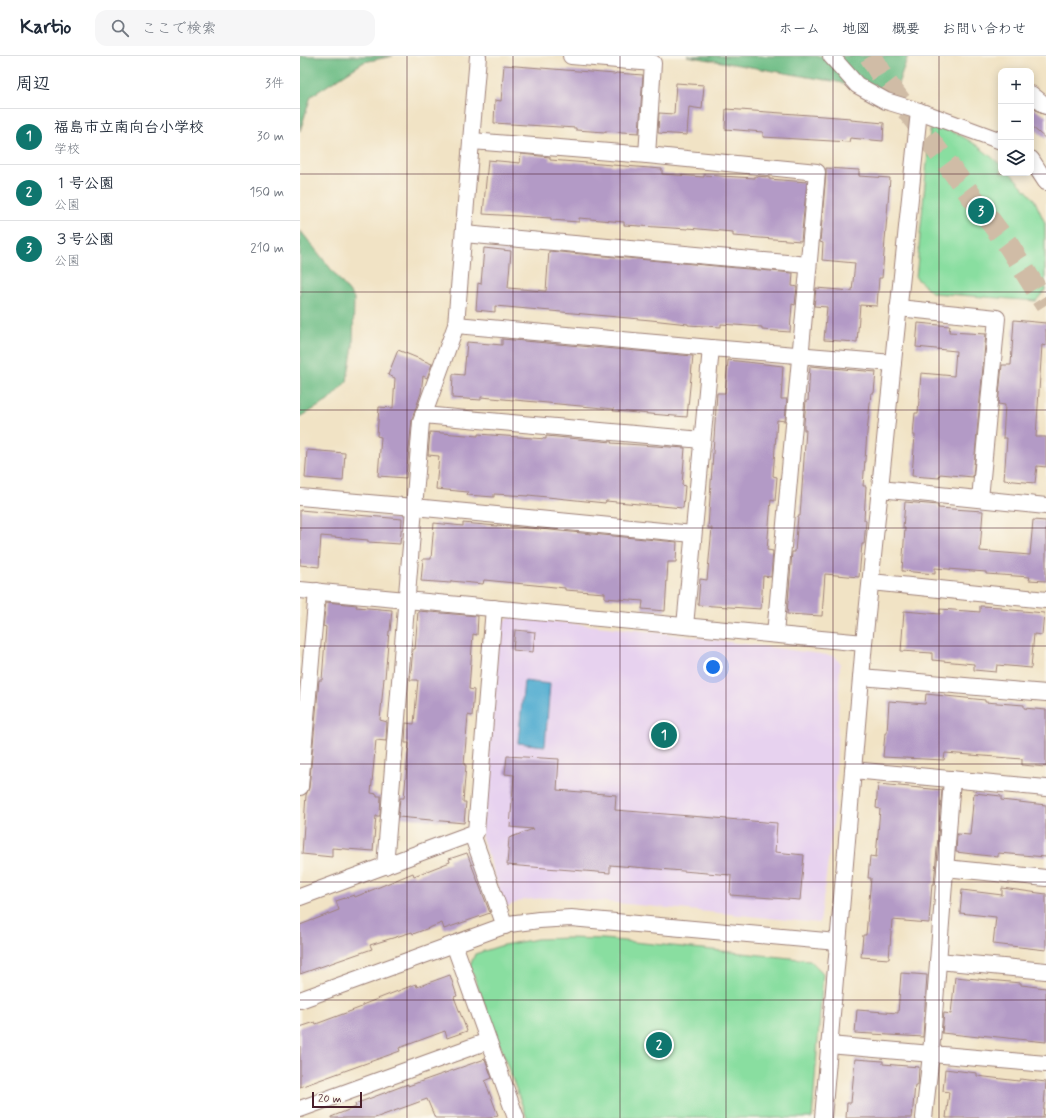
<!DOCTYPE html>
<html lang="ja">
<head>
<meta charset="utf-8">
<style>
	body { margin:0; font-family:Mynerve,"Klee One",sans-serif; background:#f6f6f7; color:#1f2937 }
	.controls { position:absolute; right:12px; top:12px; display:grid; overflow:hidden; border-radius:8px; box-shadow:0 2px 10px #0003 }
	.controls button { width:36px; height:36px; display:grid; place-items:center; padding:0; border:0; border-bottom:1px solid #e0e1e3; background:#fff; color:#1f2937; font:20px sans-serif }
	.scale { position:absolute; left:12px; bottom:10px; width:50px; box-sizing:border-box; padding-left:4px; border:2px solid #4a1f2b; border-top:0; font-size:11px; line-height:14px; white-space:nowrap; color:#4a1f2b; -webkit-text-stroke:3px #fbf7ec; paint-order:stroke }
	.you { position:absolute; left:413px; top:611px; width:14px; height:14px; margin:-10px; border:3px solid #fff; border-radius:50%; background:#1a73e8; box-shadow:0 0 0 6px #1a73e833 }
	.badge { display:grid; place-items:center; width:26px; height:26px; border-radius:50%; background:#0f766e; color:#fff; font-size:13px; font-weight:700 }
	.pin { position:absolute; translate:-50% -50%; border:2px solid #fff; box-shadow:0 1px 4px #0006 }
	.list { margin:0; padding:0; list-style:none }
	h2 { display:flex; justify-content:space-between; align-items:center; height:52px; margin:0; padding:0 16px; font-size:17px }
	h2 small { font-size:13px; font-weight:400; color:#747a83 }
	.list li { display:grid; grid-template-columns:26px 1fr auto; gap:12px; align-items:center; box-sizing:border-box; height:56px; padding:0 16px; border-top:1px solid #e0e1e3 }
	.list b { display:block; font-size:15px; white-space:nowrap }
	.list p { margin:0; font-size:13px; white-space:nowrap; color:#747a83 }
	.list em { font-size:13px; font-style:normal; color:#747a83 }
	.icon { flex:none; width:22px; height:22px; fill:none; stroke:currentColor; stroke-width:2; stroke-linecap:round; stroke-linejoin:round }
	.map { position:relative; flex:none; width:746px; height:1062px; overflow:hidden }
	header { display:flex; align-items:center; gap:24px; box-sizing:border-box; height:56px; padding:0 20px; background:#fff; border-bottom:1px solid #e0e1e3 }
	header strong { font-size:19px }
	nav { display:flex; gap:22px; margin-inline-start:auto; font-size:14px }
	.search { width:280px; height:36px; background:#f6f6f7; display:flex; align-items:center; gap:10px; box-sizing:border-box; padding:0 14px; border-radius:12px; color:#747a83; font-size:15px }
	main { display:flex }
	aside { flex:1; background:#fff }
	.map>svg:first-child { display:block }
	.built { fill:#e7d2ef }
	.green { fill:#89dea0; stroke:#6a7e66 }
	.forest { fill:#6ebd86; stroke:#5c6e58 }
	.water { fill:#54aed1; stroke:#4f667e }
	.building { fill:#b39ac6 }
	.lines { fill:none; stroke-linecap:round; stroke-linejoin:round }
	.highway-tunnel { stroke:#d0bca6; stroke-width:22; stroke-dasharray:22 11; stroke-linecap:butt }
	.minor-casing { stroke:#9e8178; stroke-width:18 }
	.minor { stroke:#fff; stroke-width:16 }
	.grid { fill:none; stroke:#4a1f2b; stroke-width:1; stroke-opacity:0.55 }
</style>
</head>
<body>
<header>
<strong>Kartio</strong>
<div class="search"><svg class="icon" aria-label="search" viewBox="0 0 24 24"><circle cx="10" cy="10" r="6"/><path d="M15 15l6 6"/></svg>ここで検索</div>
<nav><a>ホーム</a><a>地図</a><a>概要</a><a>お問い合わせ</a></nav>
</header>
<main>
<aside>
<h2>周辺<small>3件</small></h2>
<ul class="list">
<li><span class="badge">1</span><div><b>福島市立南向台小学校</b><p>学校</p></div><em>30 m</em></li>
<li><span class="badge">2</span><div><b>１号公園</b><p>公園</p></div><em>150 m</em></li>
<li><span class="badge">3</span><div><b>３号公園</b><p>公園</p></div><em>210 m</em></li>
</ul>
</aside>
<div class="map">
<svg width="746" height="1062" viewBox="0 0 746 1062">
	<rect width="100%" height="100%" fill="#fbf7ec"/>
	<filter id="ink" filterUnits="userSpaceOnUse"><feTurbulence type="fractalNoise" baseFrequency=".025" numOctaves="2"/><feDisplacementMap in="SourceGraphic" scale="8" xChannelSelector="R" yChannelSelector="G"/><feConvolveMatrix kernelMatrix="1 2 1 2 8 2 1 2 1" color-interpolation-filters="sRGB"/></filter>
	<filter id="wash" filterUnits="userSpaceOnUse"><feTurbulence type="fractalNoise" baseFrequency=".012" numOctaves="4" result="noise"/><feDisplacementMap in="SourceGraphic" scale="16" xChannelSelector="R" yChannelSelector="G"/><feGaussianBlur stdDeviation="0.9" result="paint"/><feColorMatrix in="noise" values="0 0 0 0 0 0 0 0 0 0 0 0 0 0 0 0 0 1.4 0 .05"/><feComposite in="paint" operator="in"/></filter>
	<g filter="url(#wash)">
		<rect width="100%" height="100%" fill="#f1e3c5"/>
		<path class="built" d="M210,561l145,15 180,24 5,7 -5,145 -15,115 -264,-26 -33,3 -18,7 -24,-72 19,-211z"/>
		<g class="green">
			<path d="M633,71c27,3 48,21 68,38v8h9l24,26 11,24v67l-9,11 -103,-8 -17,-15 14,-147z"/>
			<path d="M268,882l36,1 206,21 13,13 -11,145h-285l-57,-152 5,-12 28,-9 34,-6z"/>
		</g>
		<g class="forest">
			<path d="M0,0h93l-29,6 -53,34 -11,35z"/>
			<path d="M387,0h221l-13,36z"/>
			<path d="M0,174l54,68 -1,48 -6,35 -19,20 -28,16z"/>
		</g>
		<path class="water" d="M224,625l26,3 -5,62 -27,-3z"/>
		<g id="blocks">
			<g class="building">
				<path d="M204,9l111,9 1,-1 27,2 -4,58 -34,-2v1l-29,-2v-2l-82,-5 1,-23 6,1z"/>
				<path d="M376,27l28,2 -2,24 -13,-2 -2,28 -29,-2 1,-20 15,1z"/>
				<path d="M731,50l9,7 6,2v24l-15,-13z"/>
				<path d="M426,53l125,9v2l33,3 -1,18 -33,-3 -1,4 -86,-5v-5l-38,-3z"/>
				<path d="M221,98l29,3v3l112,9v5l42,3v-2l51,3v-2l14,1v2l38,3 -6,59 -68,-5v-4l-45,-4v1l-64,-4v-3l-45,-4v4l-28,-2v-2l-68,-4 5,-54 32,3z"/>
				<path d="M526,112l33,2v6l31,2 -8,100h-3l-2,28 -17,-1 -3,37 -33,-2 3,-33 -13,-1 2,-18 36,3 3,-28 -33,-3 1,-17 -3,-1 6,-69z"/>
				<path d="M184,192l27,3 -3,37 38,3 3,-40 244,22 -1,13 5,1 -2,18 -3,-1 -2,28 -28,-2v-3l-41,-3v3l-33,-2v-1l-37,-4 -156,-14v6l-19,-2 2,-27 3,1z"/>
				<path d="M714,264l32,3v23l-4,-1 -6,92h10v30l-9,-1 -2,17 -31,-3 3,-42h-4l2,-33 -7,-1 4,-39h9z"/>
				<path d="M618,267l32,3 -1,6 37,2 -13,143 -33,-3 -1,4 -27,-2 3,-41h-2l2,-22h3l3,-40 33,3 2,-25 -40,-4z"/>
				<path d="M202,283l191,17 -6,61 -74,-6 1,-2 -133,-12v3l-29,-2 1,-24 11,1 3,-33 35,3z"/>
				<path d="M98,294l34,14 -5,14 -4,-2 -2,17 -9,26 -6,59 -28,-2 3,-39 -4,-1 2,-29 14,1 2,-30 -7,-3z"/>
				<path d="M428,304l55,6 -2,33h6l-2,22 -8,-1 -4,56 4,1 -2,24 -4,-1 -4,50 6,1 -2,26 -8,-1 -2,33 -63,-4 2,-26 7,1 5,-52h-4l9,-135h8z"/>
				<path d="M510,310l66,6 -2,21h-3l-4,40 -4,53h3l-2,34 2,1 -2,23h-2l-3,33 -34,-3 -3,42 -35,-2 5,-62h3l3,-36h2l6,-86h-2v-7l2,-22h2z"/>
				<path d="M130,376l48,4v-2l68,5v-3l66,6 -1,1 74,5 -3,37 3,1 -2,22 -77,-7 -1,2 -77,-8v1l-34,-2v3l-27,-2 1,-3 -32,-3 3,-33 -11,-1z"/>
				<path d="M7,394l38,3 -2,28 -38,-3z"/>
				<path d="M605,446l33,3v3l45,3 -3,40 50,4 3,-35 13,1v60l-17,-1 1,-3 -44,-3v-2l-51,-4v6l-33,-3 3,-43h-2z"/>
				<path d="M0,454l102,9 -2,25 -32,-2v-2l-47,-4 -2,31 -19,-2z"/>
				<path d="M134,467l29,3v-3l34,3v-1l180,17 -1,20h-8l-3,49 -23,-2 1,-8 -38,-3v-5l-40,-3v-2l-81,-8 -1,4 -32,-3v2l-30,-2 2,-22h8z"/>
				<path d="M26,546l31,3 -1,2 36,3 -2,21h-1l-4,47h-1l-4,42 7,2 -1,19 -10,-1 -5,53 6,1v2h4l-1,20h-4l-3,35 -41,-3v9l-30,-3 4,-59 3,-7 10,-108h3l4,-53 -3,-1z"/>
				<path d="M680,550l22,1v2l42,4 -2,22 -8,-1 -3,34 -34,-3 -1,7 -22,-2v-6l-42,-4v-7l-31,-2 3,-40 36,3v-5l40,3z"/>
				<path d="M118,555l60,5 -1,19 -4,-1 -4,55 5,1 -2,26 -4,-1 -4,50h2l-3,37h3l-2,21 -66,-6 2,-19h4l5,-55h-4l1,-20 8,1 4,-44h-8l3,-31h2z"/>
				<path d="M215,574l20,2 -2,20 -20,-2z"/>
				<path d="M626,638l59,6v2l39,3v3l22,2v57l-24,-2v-6l-77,-6 -1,7 -61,-3 2,-24h2l2,-32 36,3z"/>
				<path d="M207,700l52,3 -2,31 59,5 -1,15 162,13 -2,29 29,3 -4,45 -70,-5 1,-20 -121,-10v8l-103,-8 2,-27 24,-9 -23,-2 4,-52 -9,-1z"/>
				<path d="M578,728l64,6 -8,94h-2l-3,39 -37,-3 -3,39 -28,-2 2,-22h3l5,-57h-3l2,-22 6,1 4,-48 -4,-1z"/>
				<path d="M674,737l27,3v4l45,5v52l-48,-4v4l-42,-5 1,-18 13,1z"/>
				<path d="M167,797l23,60 -46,16 -2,-6 -29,11 -1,-2 -42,13 2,4 -72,25v-49l39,-15 -3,-9 18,-6 1,2 58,-24 1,3 36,-14 -1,-3z"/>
				<path d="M702,832l44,6v56l-53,-6 3,-27 -36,-4 2,-23 40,5z"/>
				<path d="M601,917l26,2 -4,62 -68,-4 2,-23 41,3z"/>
				<path d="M150,919l7,21 -3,1 13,34 -20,7 -2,-7 -46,17 1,3 -100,36v-60l15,-5 1,2 46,-17v-2l54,-21 1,3z"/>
				<path d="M655,921l66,6v2l25,3v54l-67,-7v2l-37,-4 2,-20 7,1z"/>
				<path d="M185,1003l7,19 -7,3 13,34 -8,3h-55l-8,-19 -52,19h-44v-1l25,-10 -1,-3 53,-20v2z"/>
				<path d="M555,1003l28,2v3l36,3 -1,18h-3l-3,33h-66l1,-15h4z"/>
				<path d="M645,1013l32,4v3l42,5 1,-2 26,3 -3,36h-97l3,-26 -6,-1z"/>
			</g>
		</g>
	</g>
	<g filter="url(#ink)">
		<use href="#blocks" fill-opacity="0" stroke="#9e8178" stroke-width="1"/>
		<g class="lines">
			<path class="highway-tunnel" d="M570,0l15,25 124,165 37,59"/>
			<g class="minor-casing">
				<g id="minor">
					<path d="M271,0l82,7 -6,92"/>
					<path d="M531,0l26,29 29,16 33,10 82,30"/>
					<path d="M731,38l15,12"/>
					<path d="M172,85l175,14 170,17 -42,462"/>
					<path d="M731,103l15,23"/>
					<path d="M164,178l344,31"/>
					<path d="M598,252l99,10 -17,181"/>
					<path d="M156,269l255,23 182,15"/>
					<path d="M123,359l279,25"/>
					<path d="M580,433l166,17"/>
					<path d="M0,441l114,10 279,27"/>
					<path d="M571,526l175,18"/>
					<path d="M0,534l564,53"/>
					<path d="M385,570l26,-278"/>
					<path d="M561,621l185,16"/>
					<path d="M553,714l193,18"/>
					<path d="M0,731l17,-196"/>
					<path d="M172,778l33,92"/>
					<path d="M85,810l36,-444 35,-97 22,-269"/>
					<path d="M645,812l101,10"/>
					<path d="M0,841l176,-65 18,-224"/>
					<path d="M154,888l62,174"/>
					<path d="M638,905l108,10"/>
					<path d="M0,944l209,-76 30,-4 32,-2 266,24"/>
					<path d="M529,989l217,19"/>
					<path d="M0,1053l188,-68"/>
					<path d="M523,1062l41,-475 55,-532"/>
					<path d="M624,1062l7,-64 21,-275"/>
				</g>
			</g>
			<use href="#minor" class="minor"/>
		</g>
	</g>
	<path class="grid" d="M107,0v1062M213,0v1062M320,0v1062M426,0v1062M533,0v1062M639,0v1062M0,118h746M0,236h746M0,354h746M0,472h746M0,590h746M0,708h746M0,826h746M0,944h746"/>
</svg>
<div class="controls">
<button>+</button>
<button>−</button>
<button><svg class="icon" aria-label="layers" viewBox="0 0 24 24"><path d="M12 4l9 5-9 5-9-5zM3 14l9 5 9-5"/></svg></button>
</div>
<div class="scale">20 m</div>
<div class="you"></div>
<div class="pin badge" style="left:364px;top:679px">1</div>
<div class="pin badge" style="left:359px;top:989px">2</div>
<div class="pin badge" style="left:681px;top:155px">3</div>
</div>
</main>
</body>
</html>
